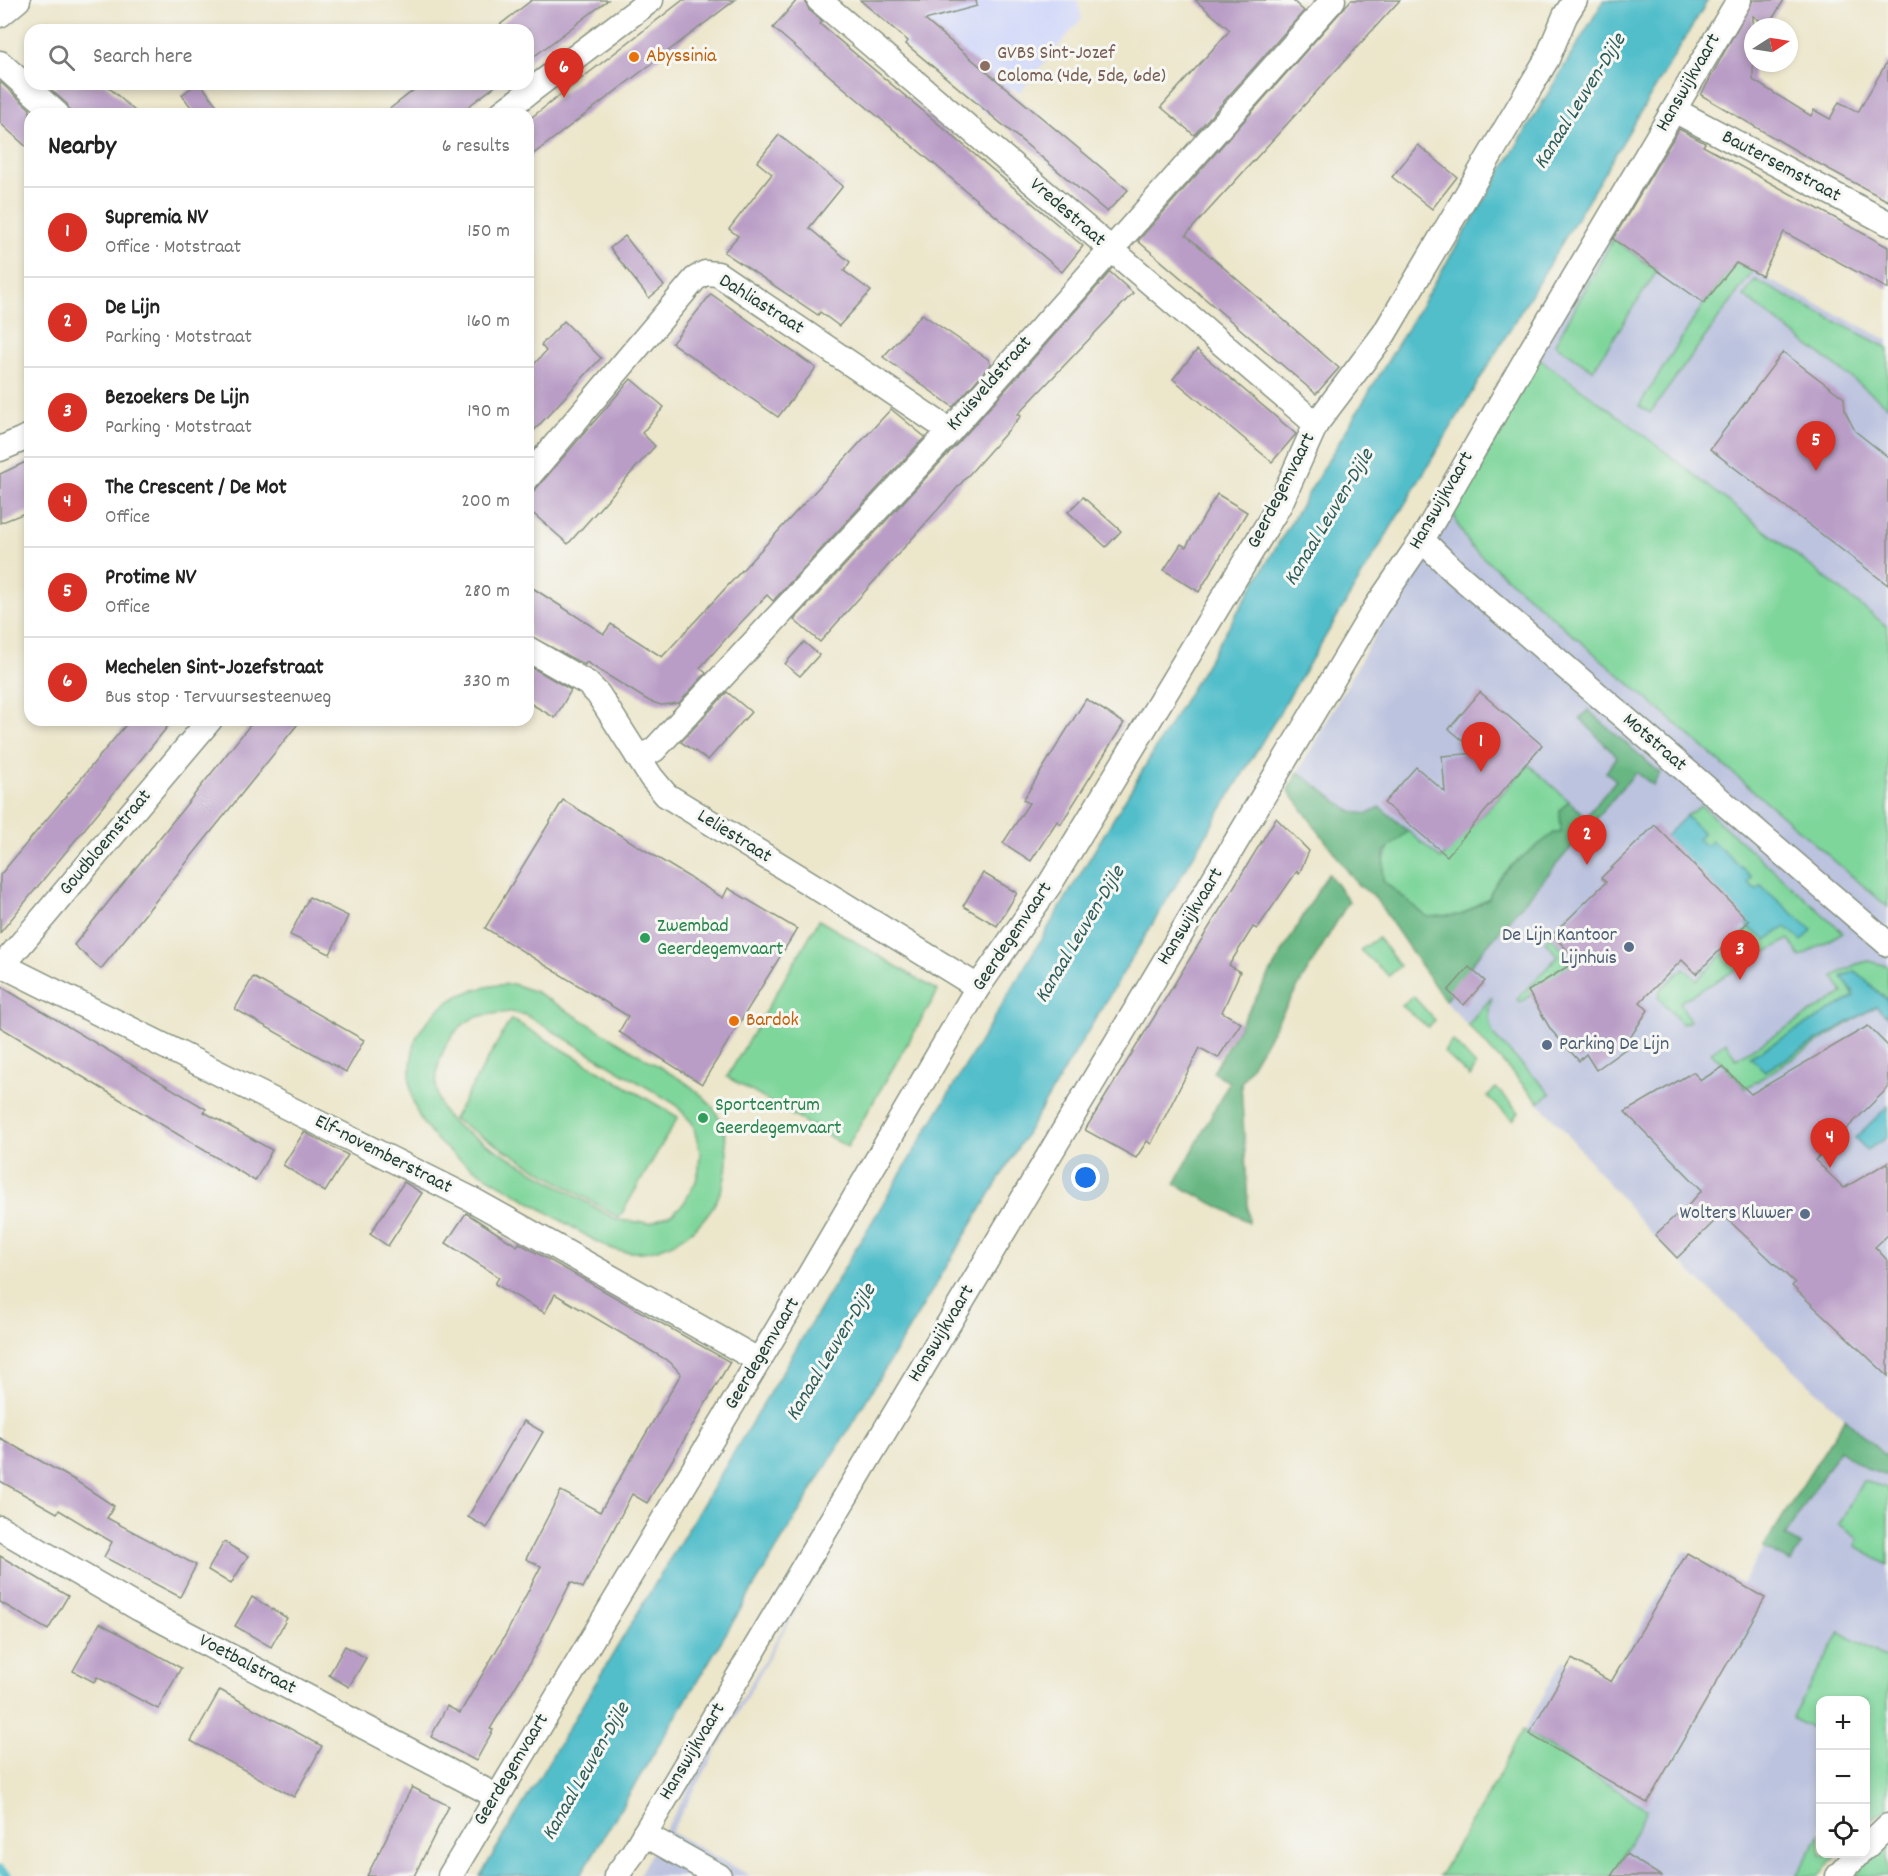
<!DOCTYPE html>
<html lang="en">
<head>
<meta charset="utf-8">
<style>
	body { margin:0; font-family:Dekko,sans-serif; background:#f6f6f6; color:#222 }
	.controls { position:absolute; right:18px; bottom:18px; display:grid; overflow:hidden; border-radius:12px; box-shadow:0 3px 9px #0003 }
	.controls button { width:54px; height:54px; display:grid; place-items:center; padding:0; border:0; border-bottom:2px solid #e0e0e0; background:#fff; color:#222; font:30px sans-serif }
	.compass { position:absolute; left:1744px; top:18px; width:54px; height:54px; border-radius:50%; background:#fff; box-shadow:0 3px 9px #0003; rotate:78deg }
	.you { position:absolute; left:1086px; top:1178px; width:21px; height:21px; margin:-15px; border:4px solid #fff; border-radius:50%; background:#1a73e8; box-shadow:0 0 0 9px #1a73e833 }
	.badge { display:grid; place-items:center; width:39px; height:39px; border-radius:50%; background:#d93025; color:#fff; font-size:20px; font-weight:700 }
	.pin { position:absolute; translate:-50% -50px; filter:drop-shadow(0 2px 3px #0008) }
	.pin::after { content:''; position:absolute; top:32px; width:21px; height:18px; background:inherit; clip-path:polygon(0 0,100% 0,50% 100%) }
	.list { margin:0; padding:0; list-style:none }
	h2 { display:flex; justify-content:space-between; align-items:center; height:78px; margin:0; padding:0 24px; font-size:26px }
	h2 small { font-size:20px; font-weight:400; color:#767676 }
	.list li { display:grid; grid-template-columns:39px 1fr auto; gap:18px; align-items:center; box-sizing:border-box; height:90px; padding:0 24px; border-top:2px solid #e0e0e0 }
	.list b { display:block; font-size:22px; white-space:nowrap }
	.list p { margin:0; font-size:20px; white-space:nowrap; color:#767676 }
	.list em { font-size:20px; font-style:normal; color:#767676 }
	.icon { flex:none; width:33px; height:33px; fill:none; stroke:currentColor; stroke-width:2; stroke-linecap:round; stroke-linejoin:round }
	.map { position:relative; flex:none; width:1888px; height:1876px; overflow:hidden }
	.search { position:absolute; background:#fff; box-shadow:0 3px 9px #0003; left:24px; top:24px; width:510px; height:66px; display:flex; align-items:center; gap:15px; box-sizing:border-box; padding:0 21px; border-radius:18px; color:#767676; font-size:22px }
	.panel { position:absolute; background:#fff; box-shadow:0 3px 9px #0003; left:24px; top:108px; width:510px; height:618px; border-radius:18px }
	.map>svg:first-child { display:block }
	.built { fill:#d3d9f9 }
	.industrial { fill:#bcc3de }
	.green { fill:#7fd69b; stroke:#4f8a68; stroke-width:1.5; fill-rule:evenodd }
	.forest { fill:#67b783; stroke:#437a5c; stroke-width:1.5 }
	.water { fill:#51beca; stroke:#387e7f; stroke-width:1.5 }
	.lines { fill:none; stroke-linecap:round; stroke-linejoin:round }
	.stream { stroke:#51beca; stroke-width:8 }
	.building { fill:#b99dc6 }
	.minor-casing { stroke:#869280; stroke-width:27 }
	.minor { stroke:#fff; stroke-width:24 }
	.food-dot { fill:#e8710a; stroke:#f6f6f2; stroke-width:2 }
	.education-dot { fill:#8d6e63; stroke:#f6f6f2; stroke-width:2 }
	.leisure-dot { fill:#2e9e5b; stroke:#f6f6f2; stroke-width:2 }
	.service-dot { fill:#5c6f8a; stroke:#f6f6f2; stroke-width:2 }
	.labels { text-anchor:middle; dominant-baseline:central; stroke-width:6; stroke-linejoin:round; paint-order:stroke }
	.education-label { font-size:20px; fill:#785e54; stroke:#f6f6f2; text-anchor:start }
	.food-label { font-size:20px; fill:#c56008; stroke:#f6f6f2; text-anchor:start }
	.street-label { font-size:20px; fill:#1f3d34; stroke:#f6f6f2 }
	.leisure-label { font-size:20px; fill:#27864d; stroke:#f6f6f2; text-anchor:start }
	.service-label { font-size:20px; fill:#4e5e75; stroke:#f6f6f2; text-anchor:end }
	.water-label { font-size:21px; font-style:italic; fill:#2c5d5a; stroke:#f6f6f2 }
</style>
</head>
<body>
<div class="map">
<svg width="1888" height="1876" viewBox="0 0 1888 1876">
	<rect width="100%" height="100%" fill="#f6f6f2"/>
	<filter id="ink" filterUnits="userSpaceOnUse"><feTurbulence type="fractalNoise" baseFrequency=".0167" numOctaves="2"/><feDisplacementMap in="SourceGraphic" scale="12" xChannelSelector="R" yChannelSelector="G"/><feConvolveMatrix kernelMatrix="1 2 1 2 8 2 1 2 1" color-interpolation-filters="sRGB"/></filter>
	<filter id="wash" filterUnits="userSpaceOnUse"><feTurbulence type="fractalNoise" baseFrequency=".008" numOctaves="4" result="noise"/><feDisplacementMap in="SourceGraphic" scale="24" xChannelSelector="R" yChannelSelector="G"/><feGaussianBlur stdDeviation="1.35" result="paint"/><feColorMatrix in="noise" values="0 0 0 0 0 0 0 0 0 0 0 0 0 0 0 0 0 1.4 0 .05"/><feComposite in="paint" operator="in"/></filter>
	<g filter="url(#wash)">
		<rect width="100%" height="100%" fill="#ece6cb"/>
		<path class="built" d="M912,0h165l5,18 -63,75 -6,-5 -25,27 -85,-71 16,-18z"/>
		<g class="industrial">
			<path d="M1610,237l94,65 32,-39 152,77v1319l-48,-27 -48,85 28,17v100l-24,42h-357l53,-88 71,-128 44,25 77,-134 58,32 103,-165 -191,-181 -92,-109 -117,-127 -72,-106 -15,-10 -70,-95 162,-288z"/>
			<path d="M848,1517l-177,315 80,44h-113z"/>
		</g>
		<g class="green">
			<path d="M1613,239l44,32 -64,99 -38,-26z"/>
			<path d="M1736,263l17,8 -103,142 -11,-7 65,-103z"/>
			<path d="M1755,280l133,68v58l-144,-110z"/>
			<path d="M1530,352l102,74 256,201v280l-417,-360 -15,-25 -6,-20z"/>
			<path d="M1529,765l40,36 -9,9 1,23h-7c-21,17 -58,38 -65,65l-28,17 -34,2 -44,-36c0,-29 2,-33 25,-50l33,28z"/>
			<path d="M1701,806l142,126 -43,25 -11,-18 -109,63 10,19 -8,3 -24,-27 2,-7 24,-22 13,12 52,-52 17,12 -6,-54 -3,4 -9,-8 4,-5 -40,-36 -6,6 -8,-8 5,-6 -17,-17z"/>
			<path d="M819,920l119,71 -91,156 -120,-70z"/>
			<path d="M1550,936l27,28 -57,39 -3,-4 41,-43 -13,-14z"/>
			<path d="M1378,938l22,28 -11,10 -29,-26z"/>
			<path d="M1869,961l19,5v34l-33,-29 -12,5 11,21 -103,59 14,15 111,-65 -130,82 -35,-36 15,-10 10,17 107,-66 -10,-17 24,-12z"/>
			<path d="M513,984l23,8 149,90c13,10 24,18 32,32 8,13 10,30 10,45 0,54 -53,102 -108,92 -7,-2 -15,-6 -22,-9 -27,-16 -54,-32 -82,-49 -49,-29 -114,-59 -104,-127 1,-11 3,-26 9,-35 23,-34 54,-46 93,-47zM511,1012l15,3 149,89 18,20 7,28 -1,17 -3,12 -12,22 -11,10 -23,10 -33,-3 -151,-88c-6,-4 -13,-8 -18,-14 -25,-29 -7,-86 26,-100 12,-4 25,-5 37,-6z"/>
			<path d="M1413,996l22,24 -7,7 -26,-21z"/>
			<path d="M1492,997c-5,14 -4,25 2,39l57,58 -12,8 -71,-77z"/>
			<path d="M511,1019l167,98 -59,101 -166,-99z"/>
			<path d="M1452,1040l24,26 -6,11 -26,-25z"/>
			<path d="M1496,1088l23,24 -6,8 -26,-24z"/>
			<path d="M1863,1481l25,7v77l-32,-18 3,-9 -20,-14z"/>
			<path d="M1840,1632l48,27v149l-22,15v-123h-46v34l-28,-16z"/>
			<path d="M1522,1730l125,79 -34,67h-174l53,-88z"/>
			<path d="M1820,1834v20h17l-18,22h-23z"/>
			<path d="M1888,1841v35h-33l18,-23z"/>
		</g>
		<g class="forest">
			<path d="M1588,710l72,63 -7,12 -17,-13 -159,185 -32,44 -72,-106 -15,-10 -70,-95 10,-18 54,40 16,2 12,-7 28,24 -24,21 -1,29 44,36 34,-2 28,-17c7,-27 44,-48 65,-65h7l-1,-23 9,-9 17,16 30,-37 -10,-8 11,-15 -37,-39z"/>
			<path d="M1328,873l21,28 -108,182 8,139 -74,-38 54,-102 -16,-10z"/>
			<path d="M1845,1418l40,38 3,-2v22l-19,-6 -30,-20 -54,86 16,9 -10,17 -28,-14z"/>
		</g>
		<g class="water">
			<path d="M1604,0h104l-1128,1876h-100z"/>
			<path d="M1686,816l17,17 -5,6 8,7 6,-5 40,36 -4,5 8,8 5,-4 51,44 -10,11 -16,-14 -20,13 -17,-12 -85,-90z"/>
			<path d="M1855,971l33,30v16l-12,-11 -111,65 -15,-14 104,-60 -1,-6 -11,-14z"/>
			<path d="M1888,1106v31l-21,13 -12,-12z"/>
		</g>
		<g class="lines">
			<path class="stream" d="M0,1870l8,6"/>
		</g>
		<g id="blocks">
			<g class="building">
				<path d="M532,0h76l-80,61v-31h-35z"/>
				<path d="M683,0h52l-207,158v-38z"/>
				<path d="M797,0h8l4,10 13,11 -2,3 263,222 -21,26 -289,-244z"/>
				<path d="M860,0h116l1,6 -52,14 203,170 -21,22 -201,-168 2,-3z"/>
				<path d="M1195,0h97l12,11 -110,124 -33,-28 69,-77z"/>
				<path d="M1351,0h49l-214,235 153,133 -23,26 -178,-153z"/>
				<path d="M1753,0h31l-16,26 -15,-10v64l58,36 3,-6 16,9 9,-17 19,10 30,-52v141l-76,-41 -111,-65z"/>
				<path d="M0,82l30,27v41l-30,-27z"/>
				<path d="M58,84h47l33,30h-67l-4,-10 -15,-13z"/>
				<path d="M196,84h5l22,30h-27l-14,-19z"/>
				<path d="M422,84h76l-40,30h-75z"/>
				<path d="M1679,129l26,14 -2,3 185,101v42l-104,-57 -22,44 -26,-13 -32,40 -91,-64z"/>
				<path d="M779,135l64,51 -34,42 41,34 -6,9 27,20 -32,35 -19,-14 -2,3 -94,-63 14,-16 -9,-7 43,-55 -15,-12z"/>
				<path d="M1418,145l39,32 -25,32 -40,-32z"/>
				<path d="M625,236l39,50 -15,12 -39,-50z"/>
				<path d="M1110,272l23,21 -115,121 3,2 -201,226 -26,-22 166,-179z"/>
				<path d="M711,294l105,74 -38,49 -106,-74z"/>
				<path d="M922,314l66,45 3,5 -38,43 -70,-50z"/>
				<path d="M564,321l37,37 -73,79v-66l18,-20 -5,-6z"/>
				<path d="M1197,350l99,84 -24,28 -99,-83z"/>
				<path d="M1783,352l61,46 1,13 10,20 33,26v128l-178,-136z"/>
				<path d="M631,379l33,28 -22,26 13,13 -87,98 -40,-35v-11z"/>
				<path d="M891,409l34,28 -152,164 -6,-6 -37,39 -30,34 6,5 -27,30 -18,2 -12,-4 -63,-39 -1,3 -57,-30v-50l76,49 7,-10 51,33z"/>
				<path d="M30,460v51l-30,12v-49z"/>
				<path d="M1217,494l30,18 -48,80 -35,-22 17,-26 5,3z"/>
				<path d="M1083,497l38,34 -15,16 -38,-35z"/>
				<path d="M804,642l15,13 -19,21 -15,-12z"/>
				<path d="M528,665l43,25 -16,28 -27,-16z"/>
				<path d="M727,692l24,20 -43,48 -27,-18z"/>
				<path d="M1480,692l62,53 -95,111 -63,-53 32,-36 29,25 -3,-36 36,-3 -29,-24z"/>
				<path d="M1086,699l38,24 -63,101 -4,-3 -26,40 -28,-18 26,-40 -6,-3z"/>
				<path d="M130,720h43l-173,213v-58z"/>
				<path d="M254,720h47l-200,249 -27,-24z"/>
				<path d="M563,800l160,98 5,-10 69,41 -95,155 -83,-52 9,-16 -143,-88z"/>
				<path d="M1276,818l33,33 -10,23 -2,-3 -40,58 -4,-2 -24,38 11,7 -18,40 19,11 -23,35 -18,-10 -49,96 -4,-3 -11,17 -51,-28z"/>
				<path d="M1655,825l94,96 -53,53 -14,-14 -42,42 8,8 -22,34 2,3 -32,23 -10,-16 -7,7 -28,-31 -23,-39 50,-31 -26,-25 54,-53 -5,-4z"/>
				<path d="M983,873l34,20 -20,33 -34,-20z"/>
				<path d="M309,897l39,19 -18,38 -40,-19z"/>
				<path d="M1469,967l16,14 -21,24 -16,-14z"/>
				<path d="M253,977l111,63 -18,32 -111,-63z"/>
				<path d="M0,986l206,123 -2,3 68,38 -17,31 -255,-154z"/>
				<path d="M1868,1026l20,20v42l-73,72 29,28 44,-26v73l-13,12 13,14v115l-96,-90 3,-3 -73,-69 -45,44 -22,-23 20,-19 2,2 25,-28 -77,-78 68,-40 8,8 22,-13 28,27z"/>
				<path d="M304,1132l44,23 -23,37 -42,-27z"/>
				<path d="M404,1182l18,11 -34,53 -18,-12z"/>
				<path d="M466,1213l51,33 2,-3 211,119 -83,141 -15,-9 -49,94 -12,-6 -43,84 -38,63 3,1 -17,31 -45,-24 16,-31 13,7 46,-79 35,-68 -15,-7 35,-68 39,21 81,-138 -11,-12 -115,-68 -10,19 -50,-29 4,-7 -53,-34z"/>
				<path d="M524,1421l19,11 -56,96 -19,-11z"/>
				<path d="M0,1438l76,43 38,25 -7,12 89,47 -16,32 -76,-40 8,-15 -53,-32 -2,3 -57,-32z"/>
				<path d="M224,1542l24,14 -17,28 -23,-14z"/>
				<path d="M1687,1553l78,45 -118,205 -118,-69 43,-75 39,23z"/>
				<path d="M0,1556l68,40 -20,34 -48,-28z"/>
				<path d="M252,1597l35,21 -16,29 -36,-21z"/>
				<path d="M100,1623l81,45 -23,41 -61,-32 -3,5 -21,-11z"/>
				<path d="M345,1646l21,12 -17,29 -20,-12z"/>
				<path d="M220,1690l102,56 -28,51 -103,-56z"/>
				<path d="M412,1787l37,19 -35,70h-47z"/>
				<path d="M1626,1854l35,22h-50z"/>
			</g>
		</g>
	</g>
	<g filter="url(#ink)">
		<use href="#blocks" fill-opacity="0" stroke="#869280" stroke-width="1.5"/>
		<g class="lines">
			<g class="minor-casing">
				<g id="minor">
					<path d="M819,0l497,424"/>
					<path d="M0,15l18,-15"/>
					<path d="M0,63l57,51"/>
					<path d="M1674,110l214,113"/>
					<path d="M500,114l151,-114"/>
					<path d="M0,449l30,-13"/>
					<path d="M528,477l167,-198 10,-6 13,1 232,157"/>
					<path d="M1422,540l34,33 432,371"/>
					<path d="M528,649l59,34 11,11 53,83 15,18 312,192"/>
					<path d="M638,757l16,-7 296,-319 383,-431"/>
					<path d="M0,964l471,235 287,161"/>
					<path d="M3,965l207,-245"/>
					<path d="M0,1528l140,81 356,187"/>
					<path d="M644,1834l75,42"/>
					<path d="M1866,1847l22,-21"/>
					<path d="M450,1876l332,-554 196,-335 72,-103 230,-380 36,-80 68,-90 163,-275 18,-43 10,-16"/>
					<path d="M616,1876l17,-23 743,-1246 46,-67 108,-188 209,-352"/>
					<path d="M1838,1876l20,-22"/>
				</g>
			</g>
			<use href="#minor" class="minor"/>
		</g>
	</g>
	<g class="food-dot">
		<circle cx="634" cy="57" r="6"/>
		<circle cx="734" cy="1021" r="6"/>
	</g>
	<circle class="education-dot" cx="985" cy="66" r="6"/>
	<g class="leisure-dot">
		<circle cx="645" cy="938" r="6"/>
		<circle cx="703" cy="1118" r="6"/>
	</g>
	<g class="service-dot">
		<circle cx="1629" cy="947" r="6"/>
		<circle cx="1547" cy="1045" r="6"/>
		<circle cx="1805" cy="1214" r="6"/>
	</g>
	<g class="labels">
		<g class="education-label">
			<text x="997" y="54">GVBS Sint-Jozef<tspan x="997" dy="23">Coloma (4de, 5de, 6de)</tspan></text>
		</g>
		<g class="food-label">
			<text x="646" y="57">Abyssinia</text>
			<text x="746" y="1021">Bardok</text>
		</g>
		<g class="street-label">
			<text transform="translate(1689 83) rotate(-60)">Hanswijkvaart</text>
			<text transform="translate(1781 167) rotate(28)">Bautersemstraat</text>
			<text transform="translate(1067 213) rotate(41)">Vredestraat</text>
			<text transform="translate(761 305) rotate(32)">Dahliastraat</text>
			<text transform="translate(990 384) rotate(-49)">Kruisveldstraat</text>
			<text transform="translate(1282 491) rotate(-63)">Geerdegemvaart</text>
			<text transform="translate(1442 501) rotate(-60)">Hanswijkvaart</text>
			<text transform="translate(1654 743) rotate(41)">Motstraat</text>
			<text transform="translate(734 837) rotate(32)">Leliestraat</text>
			<text transform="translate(106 843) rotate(-50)">Goudbloemstraat</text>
			<text transform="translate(1191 917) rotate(-59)">Hanswijkvaart</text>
			<text transform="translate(1013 937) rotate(-56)">Geerdegemvaart</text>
			<text transform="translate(383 1155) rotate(27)">Elf-novemberstraat</text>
			<text transform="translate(942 1334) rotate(-59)">Hanswijkvaart</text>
			<text transform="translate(763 1354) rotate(-59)">Geerdegemvaart</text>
			<text transform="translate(247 1665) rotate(28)">Voetbalstraat</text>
			<text transform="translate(693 1752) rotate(-59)">Hanswijkvaart</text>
			<text transform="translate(512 1770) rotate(-59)">Geerdegemvaart</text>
		</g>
		<g class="leisure-label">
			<text x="657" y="927">Zwembad<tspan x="657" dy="23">Geerdegemvaart</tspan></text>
			<text x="715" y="1106">Sportcentrum<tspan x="715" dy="23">Geerdegemvaart</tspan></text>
		</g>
		<g class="service-label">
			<text x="1617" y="936">De Lijn Kantoor<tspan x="1617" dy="23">Lijnhuis</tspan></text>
			<text x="1559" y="1045" text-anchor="start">Parking De Lijn</text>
			<text x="1793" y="1214">Wolters Kluwer</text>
		</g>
		<g class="water-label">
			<text transform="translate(1581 102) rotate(-58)">Kanaal Leuven-Dijle</text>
			<text transform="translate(1330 518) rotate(-59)">Kanaal Leuven-Dijle</text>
			<text transform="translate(1081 935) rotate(-59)">Kanaal Leuven-Dijle</text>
			<text transform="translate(832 1353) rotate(-59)">Kanaal Leuven-Dijle</text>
			<text transform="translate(587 1772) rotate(-60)">Kanaal Leuven-Dijle</text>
		</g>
	</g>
</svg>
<div class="controls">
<button>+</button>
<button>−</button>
<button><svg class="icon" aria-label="locate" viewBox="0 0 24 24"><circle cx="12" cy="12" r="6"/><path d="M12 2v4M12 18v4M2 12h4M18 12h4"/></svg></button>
</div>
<svg class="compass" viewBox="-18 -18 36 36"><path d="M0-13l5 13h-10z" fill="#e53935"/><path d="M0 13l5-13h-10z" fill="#767676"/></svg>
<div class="you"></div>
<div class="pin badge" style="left:1481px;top:772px">1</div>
<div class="pin badge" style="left:1587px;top:865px">2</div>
<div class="pin badge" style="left:1740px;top:980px">3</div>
<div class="pin badge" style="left:1830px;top:1168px">4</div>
<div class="pin badge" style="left:1816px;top:471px">5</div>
<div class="pin badge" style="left:564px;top:98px">6</div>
<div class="search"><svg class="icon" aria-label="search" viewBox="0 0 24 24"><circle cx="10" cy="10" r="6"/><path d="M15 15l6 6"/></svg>Search here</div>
<section class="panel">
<h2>Nearby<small>6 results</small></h2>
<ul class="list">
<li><span class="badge">1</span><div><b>Supremia NV</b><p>Office · Motstraat</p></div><em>150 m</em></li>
<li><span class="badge">2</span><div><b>De Lijn</b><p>Parking · Motstraat</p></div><em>160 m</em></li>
<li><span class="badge">3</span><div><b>Bezoekers De Lijn</b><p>Parking · Motstraat</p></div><em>190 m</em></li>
<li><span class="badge">4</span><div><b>The Crescent / De Mot</b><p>Office</p></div><em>200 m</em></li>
<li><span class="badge">5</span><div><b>Protime NV</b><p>Office</p></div><em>280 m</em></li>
<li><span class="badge">6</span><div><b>Mechelen Sint-Jozefstraat</b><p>Bus stop · Tervuursesteenweg</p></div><em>330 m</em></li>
</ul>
</section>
</div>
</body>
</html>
